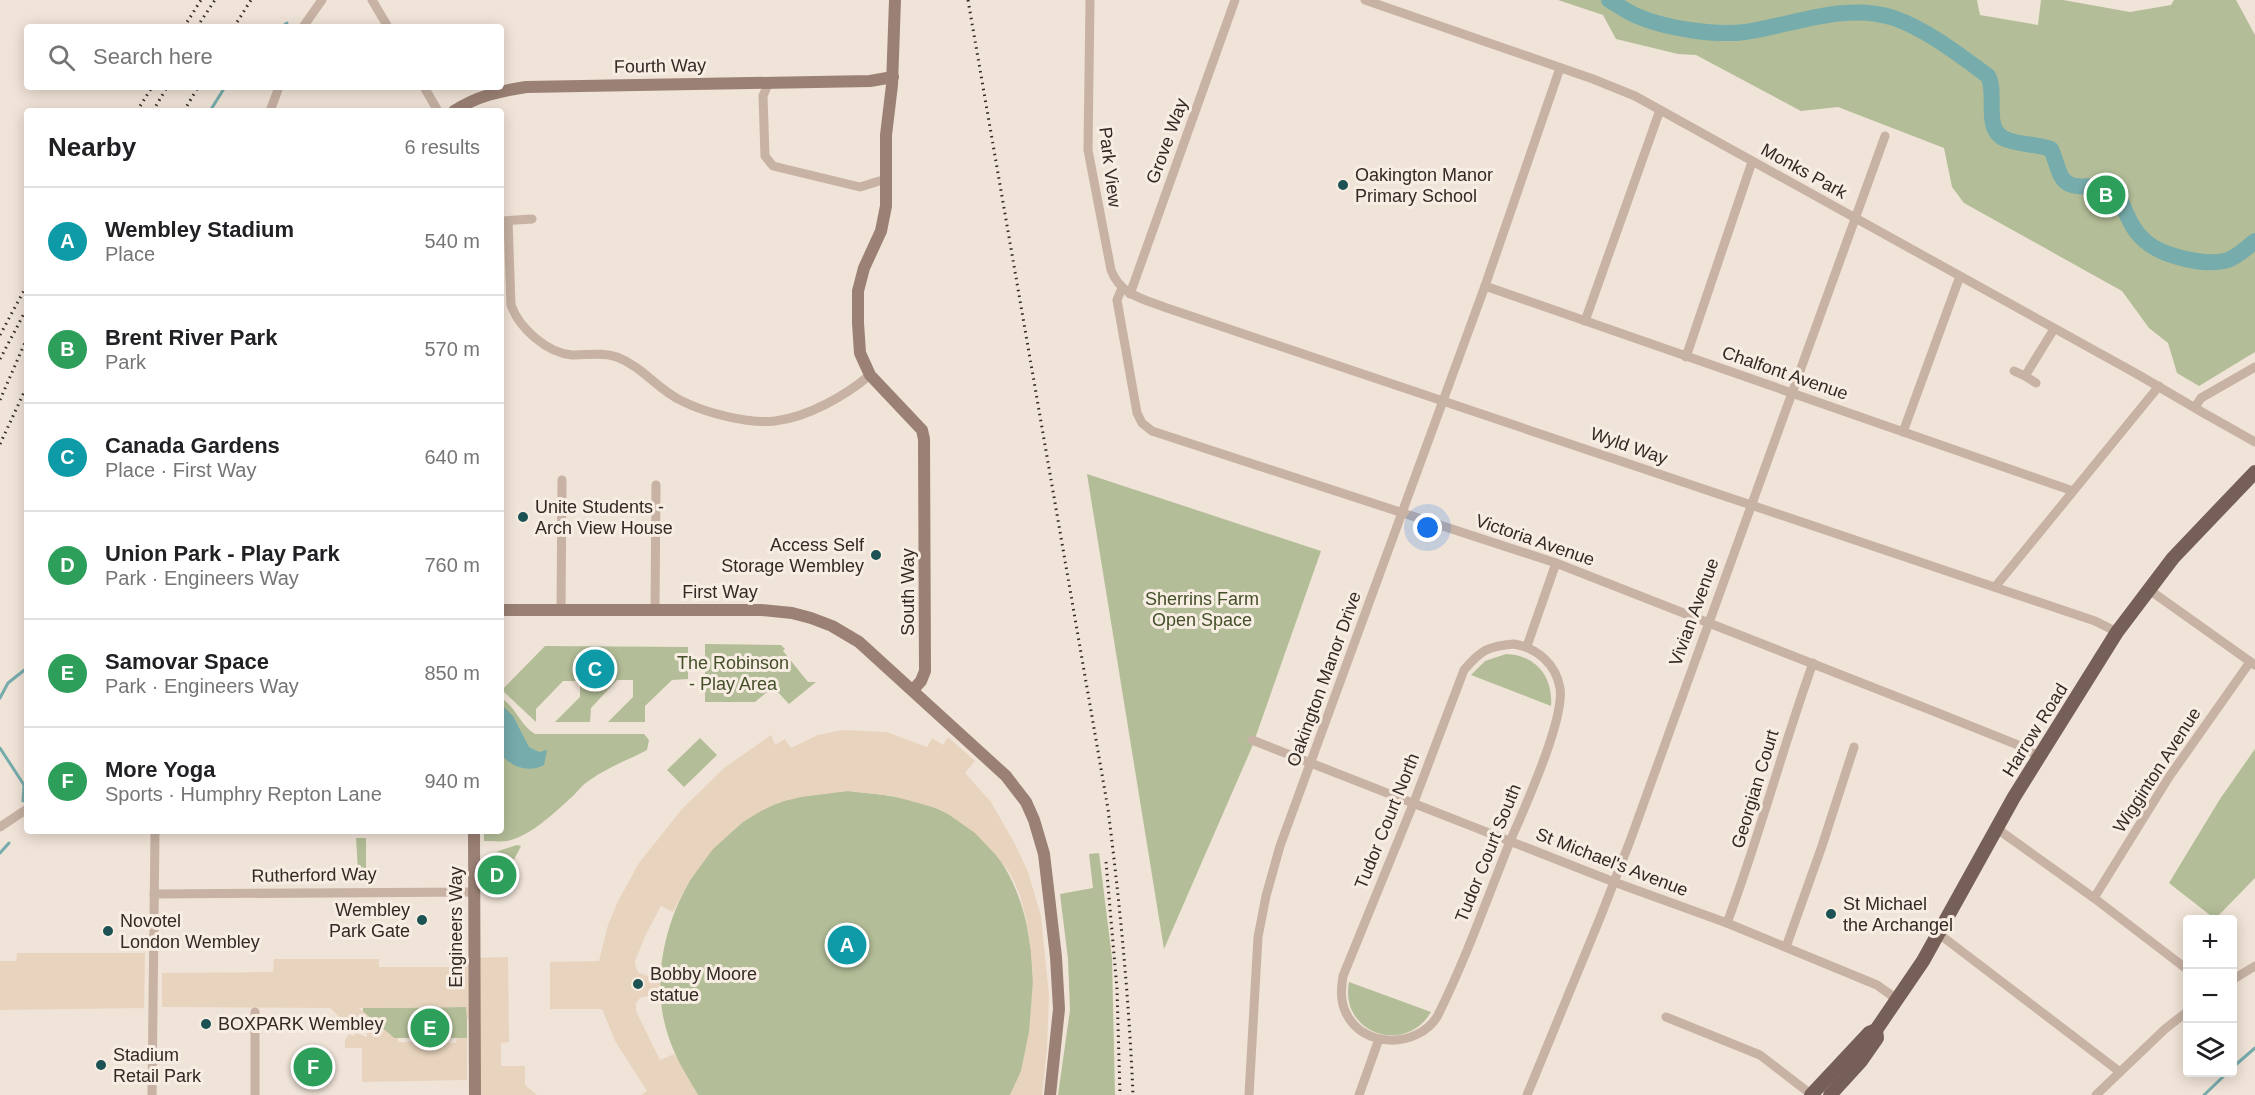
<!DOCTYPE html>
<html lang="en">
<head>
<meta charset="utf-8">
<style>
	body { margin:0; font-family:Helvetica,sans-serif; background:#f6f6f6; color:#202124 }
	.controls { position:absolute; right:18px; bottom:18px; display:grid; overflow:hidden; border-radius:6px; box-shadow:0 3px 15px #0003 }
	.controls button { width:54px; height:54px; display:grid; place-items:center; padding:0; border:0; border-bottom:2px solid #e0e0e0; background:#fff; color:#202124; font:30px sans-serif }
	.you { position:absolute; left:1428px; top:528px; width:21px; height:21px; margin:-15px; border:4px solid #fff; border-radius:50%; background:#1a73e8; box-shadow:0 0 0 9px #1a73e833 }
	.badge { display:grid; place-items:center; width:39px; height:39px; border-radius:50%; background:#1c5253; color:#fff; font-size:20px; font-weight:700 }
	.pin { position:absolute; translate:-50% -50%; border:3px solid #fff; box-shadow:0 2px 6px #0006 }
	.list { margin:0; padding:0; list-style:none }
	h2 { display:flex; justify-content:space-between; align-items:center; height:78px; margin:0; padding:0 24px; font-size:26px }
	h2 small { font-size:20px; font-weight:400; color:#757577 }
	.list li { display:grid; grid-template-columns:39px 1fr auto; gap:18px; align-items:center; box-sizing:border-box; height:108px; padding:0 24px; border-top:2px solid #e0e0e0 }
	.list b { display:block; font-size:22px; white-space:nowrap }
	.list p { margin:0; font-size:20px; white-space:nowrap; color:#757577 }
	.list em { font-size:20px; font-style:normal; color:#757577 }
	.icon { flex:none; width:33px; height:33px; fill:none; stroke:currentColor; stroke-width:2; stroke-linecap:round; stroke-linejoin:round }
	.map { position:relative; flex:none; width:2255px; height:1095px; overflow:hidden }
	.search { position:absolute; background:#fff; box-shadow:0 3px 15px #0003; left:24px; top:24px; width:480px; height:66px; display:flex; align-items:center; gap:15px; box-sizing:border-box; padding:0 21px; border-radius:6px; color:#757577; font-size:22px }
	.panel { position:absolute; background:#fff; box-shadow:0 3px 15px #0003; left:24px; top:108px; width:480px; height:726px; border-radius:6px }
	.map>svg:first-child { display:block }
	.green { fill:#b3be98 }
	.plaza { fill:#e8d4be }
	.water { fill:#77acac }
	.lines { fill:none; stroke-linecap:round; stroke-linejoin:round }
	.stream { stroke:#77acac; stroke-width:3 }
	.river { stroke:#77acac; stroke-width:16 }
	.street { stroke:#c7b2a4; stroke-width:9 }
	.secondary { stroke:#9b8175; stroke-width:12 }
	.primary { stroke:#755f56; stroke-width:14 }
	.rail { stroke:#332925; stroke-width:3; stroke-dasharray:1.5 4.5; stroke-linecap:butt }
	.poi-dot { fill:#1c5253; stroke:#f8ede3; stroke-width:2 }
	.labels { text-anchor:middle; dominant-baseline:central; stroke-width:6; stroke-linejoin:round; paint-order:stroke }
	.street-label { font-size:18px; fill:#332925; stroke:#f8ede3 }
	.poi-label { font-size:18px; fill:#332925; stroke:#f8ede3; text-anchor:start }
	.park-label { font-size:18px; fill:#44502a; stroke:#f8ede3 }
</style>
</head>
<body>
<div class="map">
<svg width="2255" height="1095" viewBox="0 0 2255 1095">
	<rect width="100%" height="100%" fill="#f0e3d7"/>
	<g class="green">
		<path d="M1558,0h419l3,15 58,10 3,-25h22l67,12 41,-7 3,-5h62l19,35v317l-56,34 -22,-13 -9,-30 -19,-15 -27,-37 -158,-88 -12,-16 -8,-39 -106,-41 -37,4 -105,-56 -18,-1 -62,-15 -13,-24z"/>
		<path d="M1087,474l234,77 -69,196 -88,202z"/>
		<path d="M705,644l76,1 4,4 -2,2 25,31h8l-27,22 -16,-17 -18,15h-50z"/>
		<path d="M545,646l143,1v32l-16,1 -27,26v16h-37l25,-25v-17h-16l-26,28 -1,14h-35l25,-25v-16h-17l-27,28v13l-34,-32z"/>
		<path d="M1506,654c30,1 47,23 45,52l-80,-31 14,-14z"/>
		<path d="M501,698c15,9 19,27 34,36h109l5,6 -2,10c-19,10 -39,17 -57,30 -7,4 -12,11 -17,16 -18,16 -42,40 -66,45 -7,1 -16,0 -23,0v-10h17z"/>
		<path d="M700,738l17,17 -33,32 -17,-17z"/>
		<path d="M2255,749v129l-40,41 -46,-36 51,-84z"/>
		<path d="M848,791c31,3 62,6 90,18 73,31 95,106 95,179 -1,33 -5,80 -23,107h-312c-16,-25 -29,-49 -35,-79 -15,-82 36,-187 118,-214 21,-8 45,-10 67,-11z"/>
		<path d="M356,838h10v42h-22v-7l14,-1z"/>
		<path d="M517,845l4,1 -23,45 -10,-6c-2,-33 -1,-30 29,-40z"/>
		<path d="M1099,853l13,105 3,137h-57l12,-85 -2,-51 -8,-65 33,-6 -4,-34z"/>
		<path d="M1349,982l82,30c-26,44 -92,21 -82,-30z"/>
		<path d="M467,1007v31h-73l-31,-26v-4z"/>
	</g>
	<g class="plaza">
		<path d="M842,730l45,2 40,15 5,-9 11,7 5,-8 27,24 -10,12 26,29 25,44 12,26 13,44 8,79 -2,54 -5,46h-32l11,-24 8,-39 4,-51 -2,-29 -5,-33 -6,-24 -10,-22 -15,-19 -20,-21 -27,-19 -12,-6 -43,-12 -45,-5 -47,6 -21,5 -19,9 -18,11 -30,27 -25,34 -15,29 -12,-6 -15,28 -11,27 1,7 3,5 9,3 12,-2v21l-19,2 -5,6v8l24,49 14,-6 24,41h-57l6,-4 -32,-50 -13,-32h-52v-47l49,-1 9,-36 10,-24 21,-38 43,-54 42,-41 47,-33 4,10 10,-6 6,9 27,-13z"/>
		<path d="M17,953h128l-1,57 -1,-2 -143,2v-49h16z"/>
		<path d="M508,957l1,85 -8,1v23h24v19l12,10h-58l-4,-76h-8l-1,-12 -107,1 35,30h4v4l58,1 1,-5h10v42l-105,2v-34h-17v-8l4,-6 5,2 2,-3 11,4v-5l-11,-5 -4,6 -6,-4v-6l-16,-15 -168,-1v-34l111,-1 1,-13h105v8h86l1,-9z"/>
	</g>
	<path class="water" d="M501,704l12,12 16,31 10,5 8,-2 -3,15c-15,8 -32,3 -43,-11z"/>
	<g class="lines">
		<g class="stream">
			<path d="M282,27l5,-4"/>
			<path d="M210,111l15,-24"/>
			<path d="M0,698l8,-15 19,-15"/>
			<path d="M0,748l24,37 -1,16"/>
			<path d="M0,853l9,-10"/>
			<path d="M2232,1068l23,-20"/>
			<path d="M2204,1095l24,-23"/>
		</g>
		<path class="river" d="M1609,0c9,5 18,12 28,16 27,12 78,20 108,16 49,-7 99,-30 149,-14 32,11 67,38 94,58 10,18 -7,56 20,64 14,5 29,4 43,9 4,9 6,19 10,27 9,16 26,8 40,11 6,1 12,5 17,8 8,16 12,33 26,45 17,16 62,27 84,20 10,-4 19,-12 27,-19"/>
		<g class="street">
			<path d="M372,0l16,27"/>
			<path d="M1090,0l-2,150 23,120c9,24 31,29 53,37l931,314 22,11"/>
			<path d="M1365,0l228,79 42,17 502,278 70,41"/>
			<path d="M303,27l19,-27"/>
			<path d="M769,82l-6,14 2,60 8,10 87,21 26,-8"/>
			<path d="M424,87l14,24"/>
			<path d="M270,111l9,-24"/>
			<path d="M501,221l31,-2"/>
			<path d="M508,221l3,84c8,23 36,48 61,50 15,0 31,-3 45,2 26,10 41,33 65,44 24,12 66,23 93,20 33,-4 70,-25 95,-46"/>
			<path d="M1485,286l588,205"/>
			<path d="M1122,288l-5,12 20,113 5,10 10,8 404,132 377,148 85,34 22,12"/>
			<path d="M1130,294l105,-294"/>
			<path d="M1585,321l75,-211"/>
			<path d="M1686,357l66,-195"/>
			<path d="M2014,371l11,5 29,-47"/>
			<path d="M2025,376l11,7"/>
			<path d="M2195,407l6,-9 54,-31"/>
			<path d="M2209,416l46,26"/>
			<path d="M1903,432l57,-156"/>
			<path d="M1995,587l164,-201"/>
			<path d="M2148,589l107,76"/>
			<path d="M561,610l1,-130"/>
			<path d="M655,610l1,-125"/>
			<path d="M1514,644c23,4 42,20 46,44 5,32 -37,123 -51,156 -23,58 -44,117 -72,173 -20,31 -74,32 -91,-4 -6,-12 -5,-24 -3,-37l71,-174 50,-132c17,-20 24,-24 50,-26z"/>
			<path d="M1527,646l29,-83"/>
			<path d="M1252,740l362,142 113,41 150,62 21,15"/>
			<path d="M0,827l27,-18"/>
			<path d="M1996,828l98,70 94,72"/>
			<path d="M154,894l320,-2"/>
			<path d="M2094,898l75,-121 81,-115"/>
			<path d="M1727,923c32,-85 55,-174 86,-260"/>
			<path d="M1939,934l181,138"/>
			<path d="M1786,947l36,-101 32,-99"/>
			<path d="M2232,980l23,-14"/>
			<path d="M1666,1017l94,38 52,40"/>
			<path d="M152,1095l3,-264"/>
			<path d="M255,1095v-83"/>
			<path d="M1249,1095l9,-158 8,-41 14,-50 205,-560 75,-218"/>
			<path d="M1359,1095l20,-56"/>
			<path d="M1527,1095l73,-177 30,-77 255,-705"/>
			<path d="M2096,1095l69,-66 23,-18"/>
		</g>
		<g class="secondary">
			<path d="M895,0l-3,85 -6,50v71l-5,25 -17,37 -6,23v32l2,30 10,22 52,55 2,9 1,232 -4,10 -8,9"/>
			<path d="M454,111c23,-15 46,-20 72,-24l344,-6 23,-4"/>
			<path d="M501,610h260l31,3 19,5 21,8 27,16 147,134 20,26 8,18 10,34 12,103 3,52 -9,86"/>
			<path d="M474,831l1,264"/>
		</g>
		<g class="primary">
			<path d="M1811,1095l58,-62 7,-3 47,-69 91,-164 103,-165 56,-74 82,-86"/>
			<path d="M1830,1095l31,-34 16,-23 -1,-8"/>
		</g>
		<g class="rail">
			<path d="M968,0l140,809c12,96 21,189 25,286"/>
			<path d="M184,27l17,-27"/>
			<path d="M197,27l18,-27"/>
			<path d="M234,27l17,-27"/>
			<path d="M137,111l15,-24"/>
			<path d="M153,111l14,-24"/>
			<path d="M184,111l14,-24"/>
			<path d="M0,335l27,-50"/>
			<path d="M0,359l27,-51"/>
			<path d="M0,400l27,-62"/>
			<path d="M0,444l27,-58"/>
			<path d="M1106,862l11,127 3,106"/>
		</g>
	</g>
	<g class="poi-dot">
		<circle cx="1343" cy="185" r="6"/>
		<circle cx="523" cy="517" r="6"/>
		<circle cx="876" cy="555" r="6"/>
		<circle cx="1831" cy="914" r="6"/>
		<circle cx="422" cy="920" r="6"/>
		<circle cx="108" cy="931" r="6"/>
		<circle cx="638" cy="984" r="6"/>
		<circle cx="206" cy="1024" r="6"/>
		<circle cx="101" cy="1065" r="6"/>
	</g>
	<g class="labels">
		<g class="street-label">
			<text transform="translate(660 66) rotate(-1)">Fourth Way</text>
			<text transform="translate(1167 141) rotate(-70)">Grove Way</text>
			<text transform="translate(1110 167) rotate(83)">Park View</text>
			<text transform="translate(1804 171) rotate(29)">Monks Park</text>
			<text transform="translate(1785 373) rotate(19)">Chalfont Avenue</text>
			<text transform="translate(1629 446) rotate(19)">Wyld Way</text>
			<text transform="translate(1535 540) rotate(19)">Victoria Avenue</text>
			<text x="720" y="592">First Way</text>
			<text transform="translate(908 592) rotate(-90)">South Way</text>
			<text transform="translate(1694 612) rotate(-70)">Vivian Avenue</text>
			<text transform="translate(1324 679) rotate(-70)">Oakington Manor Drive</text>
			<text transform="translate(2035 730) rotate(-58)">Harrow Road</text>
			<text transform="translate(2157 770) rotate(-57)">Wigginton Avenue</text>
			<text transform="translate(1755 789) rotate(-73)">Georgian Court</text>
			<text transform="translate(1387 821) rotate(-68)">Tudor Court North</text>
			<text transform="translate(1488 853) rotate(-68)">Tudor Court South</text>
			<text transform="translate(1612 862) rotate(21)">St Michael's Avenue</text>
			<text transform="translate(314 875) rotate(-1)">Rutherford Way</text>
			<text transform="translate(456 927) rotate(-90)">Engineers Way</text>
		</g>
		<g class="poi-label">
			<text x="1355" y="175">Oakington Manor<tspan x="1355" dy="21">Primary School</tspan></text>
			<text x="535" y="507">Unite Students -<tspan x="535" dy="21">Arch View House</tspan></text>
			<text x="864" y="545" text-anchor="end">Access Self<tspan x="864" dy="21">Storage Wembley</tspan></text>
			<text x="1843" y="904">St Michael<tspan x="1843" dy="21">the Archangel</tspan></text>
			<text x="410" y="910" text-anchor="end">Wembley<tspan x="410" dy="21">Park Gate</tspan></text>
			<text x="120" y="921">Novotel<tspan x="120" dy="21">London Wembley</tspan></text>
			<text x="650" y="974">Bobby Moore<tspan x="650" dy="21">statue</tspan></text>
			<text x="218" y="1024">BOXPARK Wembley</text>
			<text x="113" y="1055">Stadium<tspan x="113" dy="21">Retail Park</tspan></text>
		</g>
		<g class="park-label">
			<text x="1202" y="599">Sherrins Farm<tspan x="1202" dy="21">Open Space</tspan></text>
			<text x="733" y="663">The Robinson<tspan x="733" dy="21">- Play Area</tspan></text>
		</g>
	</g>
</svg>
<div class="controls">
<button>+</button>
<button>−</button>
<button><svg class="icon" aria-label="layers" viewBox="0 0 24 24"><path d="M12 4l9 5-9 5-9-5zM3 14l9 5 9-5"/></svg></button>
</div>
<div class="you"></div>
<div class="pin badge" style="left:847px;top:945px;background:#0f9aa8">A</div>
<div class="pin badge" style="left:2106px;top:195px;background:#2e9e5b">B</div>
<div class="pin badge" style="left:595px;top:669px;background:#0f9aa8">C</div>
<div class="pin badge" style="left:497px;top:875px;background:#2e9e5b">D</div>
<div class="pin badge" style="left:430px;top:1028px;background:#2e9e5b">E</div>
<div class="pin badge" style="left:313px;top:1067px;background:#2e9e5b">F</div>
<div class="search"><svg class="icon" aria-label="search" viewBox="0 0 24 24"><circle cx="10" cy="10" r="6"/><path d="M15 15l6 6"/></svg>Search here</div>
<section class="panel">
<h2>Nearby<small>6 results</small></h2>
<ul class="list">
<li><span class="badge" style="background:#0f9aa8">A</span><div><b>Wembley Stadium</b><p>Place</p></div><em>540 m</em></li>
<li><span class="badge" style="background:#2e9e5b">B</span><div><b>Brent River Park</b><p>Park</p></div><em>570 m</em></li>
<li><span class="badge" style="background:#0f9aa8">C</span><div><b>Canada Gardens</b><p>Place · First Way</p></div><em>640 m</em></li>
<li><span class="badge" style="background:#2e9e5b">D</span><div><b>Union Park - Play Park</b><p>Park · Engineers Way</p></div><em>760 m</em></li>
<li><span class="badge" style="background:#2e9e5b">E</span><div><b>Samovar Space</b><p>Park · Engineers Way</p></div><em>850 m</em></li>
<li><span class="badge" style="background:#2e9e5b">F</span><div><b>More Yoga</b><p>Sports · Humphry Repton Lane</p></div><em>940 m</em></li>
</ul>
</section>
</div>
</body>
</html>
